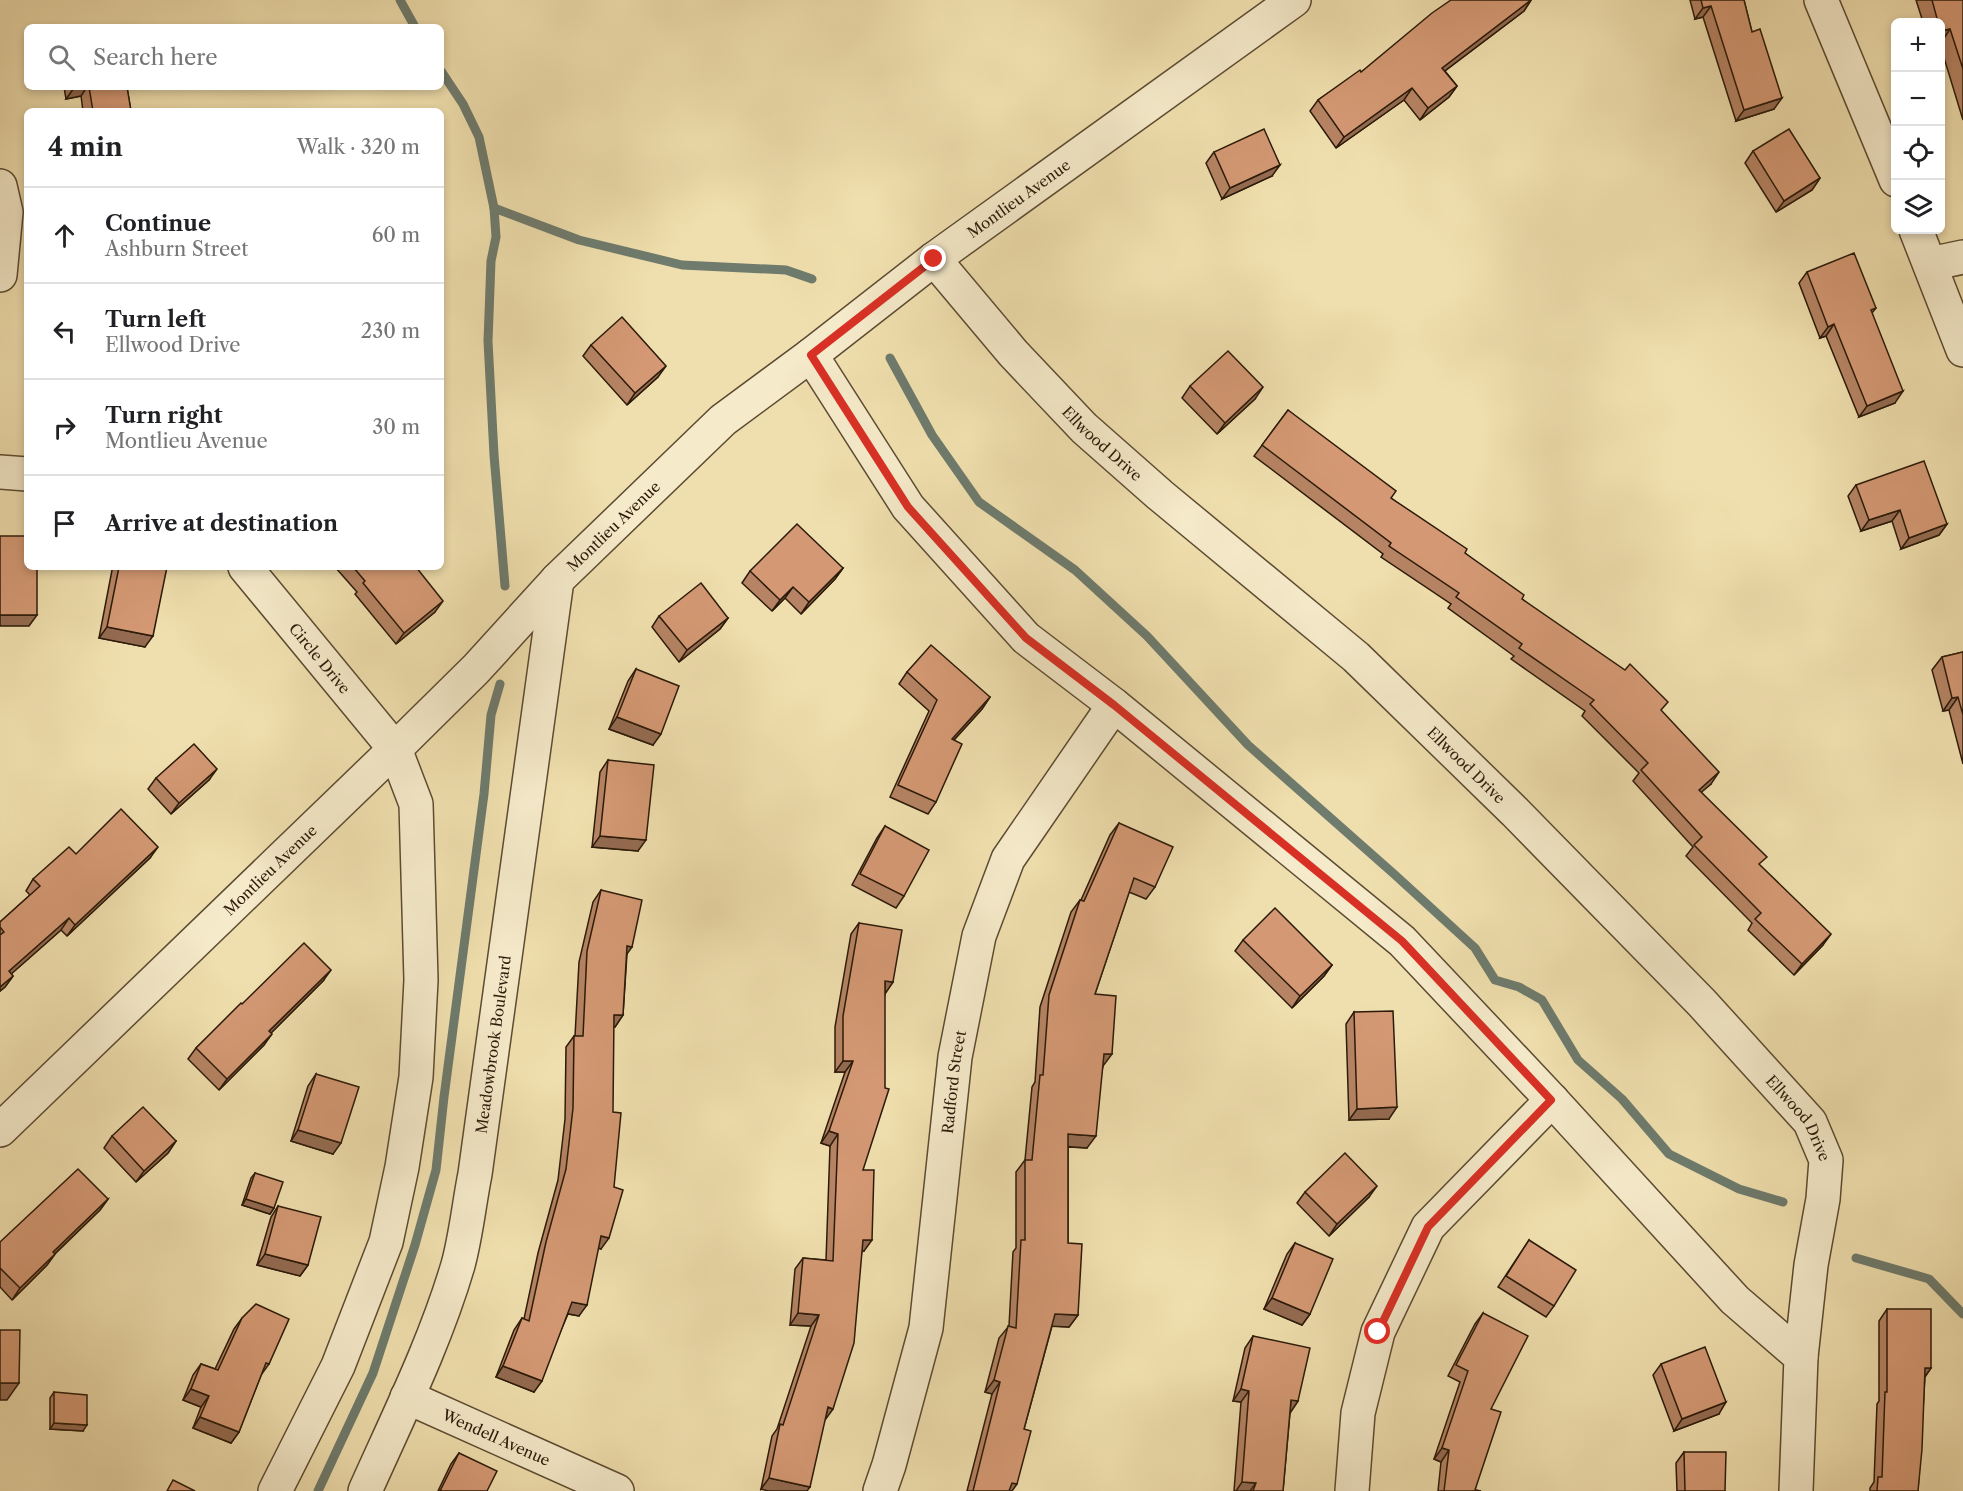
<!DOCTYPE html>
<html lang="en">
<head>
<meta charset="utf-8">
<style>
	body { margin:0; font-family:"Libre Caslon Text",serif; background:#f6f6f6; color:#202124 }
	.controls { position:absolute; right:18px; top:18px; display:grid; overflow:hidden; border-radius:9px; box-shadow:0 3px 9px #0003 }
	.controls button { width:54px; height:54px; display:grid; place-items:center; padding:0; border:0; border-bottom:2px solid #e0e0e0; background:#fff; color:#202124; font:30px sans-serif }
	.stop { position:absolute; width:18px; height:18px; margin:-14px; border:4px solid #d93025; border-radius:50%; background:#fff }
	.stop.end { background:#d93025; border-color:#fff; box-shadow:0 2px 6px #0008 }
	.list { margin:0; padding:0; list-style:none }
	h2 { display:flex; justify-content:space-between; align-items:center; height:78px; margin:0; padding:0 24px; font-size:26px }
	h2 small { font-size:20px; font-weight:400; color:#757577 }
	.list li { display:grid; grid-template-columns:39px 1fr auto; gap:18px; align-items:center; box-sizing:border-box; height:96px; padding:0 24px; border-top:2px solid #e0e0e0 }
	.list b { display:block; font-size:22px; white-space:nowrap }
	.list p { margin:0; font-size:20px; white-space:nowrap; color:#757577 }
	.list em { font-size:20px; font-style:normal; color:#757577 }
	.icon { flex:none; width:33px; height:33px; fill:none; stroke:currentColor; stroke-width:2; stroke-linecap:round; stroke-linejoin:round }
	.map { position:relative; flex:none; width:1963px; height:1491px; overflow:hidden }
	.search { position:absolute; background:#fff; box-shadow:0 3px 9px #0003; left:24px; top:24px; width:420px; height:66px; display:flex; align-items:center; gap:15px; box-sizing:border-box; padding:0 21px; border-radius:9px; color:#757577; font-size:22px }
	.panel { position:absolute; background:#fff; box-shadow:0 3px 9px #0003; left:24px; top:108px; width:420px; height:462px; border-radius:9px }
	.map>svg:first-child { display:block }
	.lines { fill:none; stroke-linecap:round; stroke-linejoin:round }
	.stream { stroke:#6e7b6d; stroke-width:9 }
	.minor-casing { stroke:#5c4b32; stroke-width:36 }
	.tertiary-casing { stroke:#5c4b32; stroke-width:36 }
	.minor { stroke:#f5eaca; stroke-width:33 }
	.tertiary { stroke:#f5eaca; stroke-width:33 }
	.wall { fill:#b68464; stroke:#2b1a09; stroke-width:1.5 }
	.shaded-wall { fill:#946b51; stroke:#2b1a09; stroke-width:1.5 }
	.building { fill:#d49974; stroke:#2b1a09; stroke-width:1.5 }
	.route { stroke:#d93025; stroke-width:8 }
	.labels { text-anchor:middle; dominant-baseline:central; stroke-width:4.5; stroke-linejoin:round; paint-order:stroke }
	.street-label { font-size:15px; fill:#2b1a09; stroke:#f5eaca }
</style>
</head>
<body>
<div class="map">
<svg width="1963" height="1491" viewBox="0 0 1963 1491">
	<rect width="100%" height="100%" fill="#f0dfae"/>
	<filter id="stains"><feTurbulence type="fractalNoise" baseFrequency=".00333" numOctaves="4"/><feColorMatrix values="0 0 0 0 .2 0 0 0 0 .09 0 0 0 0 .02 0 0 0 .5 -.17"/></filter>
	<radialGradient id="worn" r=".72"><stop offset=".6" stop-color="#630" stop-opacity="0"/><stop offset="1" stop-color="#630" stop-opacity=".3"/></radialGradient>
	<g class="lines">
		<g class="stream">
			<path d="M400,0l15,27"/>
			<path d="M441,71l22,33 16,33 15,71 2,29 -5,24 -3,80 6,114 11,131"/>
			<path d="M494,208l85,32 103,25 104,5 26,9"/>
			<path d="M890,358l42,77 47,67 96,68 72,66 101,109 146,129 81,74 20,32 24,7 23,13 36,60 44,39 47,55 70,35 44,13"/>
			<path d="M1856,1258l73,21 34,35"/>
			<path d="M318,1491l55,-118 42,-128 21,-75 8,-73 40,-303 7,-79 9,-31"/>
		</g>
		<g class="minor-casing">
			<g id="minor">
				<path d="M1821,0l75,180"/>
				<path d="M0,186l6,26 -6,63"/>
				<path d="M1916,230l47,120"/>
				<path id="s1" d="M934,259l79,94 71,75 76,67 196,162 159,155 187,191 108,119 16,38 -3,39 -12,66 -10,92"/>
				<path d="M1930,264l33,-7"/>
				<path d="M811,355l97,152 118,131 88,67 288,236 150,159 183,200 66,57 -5,134"/>
				<path d="M0,472l27,2"/>
				<path id="s2" d="M245,567l150,182 21,55 5,176 -5,97 -14,90 -16,75 -48,124 -63,125"/>
				<path id="s3" d="M407,1397l210,94"/>
				<path id="s4" d="M365,1491c33,-74 70,-148 93,-226 8,-29 11,-61 17,-91l82,-594"/>
				<path id="s5" d="M880,1491l9,-26 37,-137 29,-271 24,-121 29,-77 106,-154"/>
				<path d="M1352,1491l6,-78 20,-81 50,-105 124,-127"/>
			</g>
		</g>
		<g class="tertiary-casing">
			<g id="tertiary">
				<path id="s6" d="M0,1130l395,-381 81,-80 81,-89 166,-160 88,-65 123,-96 360,-259"/>
			</g>
		</g>
		<use href="#minor" class="minor"/>
		<use href="#tertiary" class="tertiary"/>
	</g>
	<g class="wall">
		<path d="M1531,0l-7,11 -79,60 12,15 -8,11 -29,23 -16,-20 -68,48 -26,-37 8,-11 43,-28z"/>
		<path d="M1690,0h54l8,32 22,77 -38,12 -33,-104 -8,2z"/>
		<path d="M1916,0h47v120l-22,-72v-26h-18z"/>
		<path d="M64,87h65l-2,1 4,23h-48l-2,-15 -15,3z"/>
		<path d="M1753,151l67,27 -8,12 -36,22 -31,-49z"/>
		<path d="M1214,152l58,24 -50,23 -16,-36z"/>
		<path d="M1807,272l69,36 -4,5 23,90 -36,14 -33,-81 -6,2 -21,-55z"/>
		<path d="M591,345l67,32 -31,28 -44,-49z"/>
		<path d="M1190,386l65,13 -38,35 -35,-36z"/>
		<path d="M1288,410l103,88 74,55 197,159 49,72 -10,8 122,153 -29,30 -46,-45 4,-7 -66,-67 7,-9 -60,-66 6,-8 -57,-57 3,-5 -74,-52 3,-3 -66,-48 3,-4 -70,-47 2,-3 -129,-98z"/>
		<path d="M1856,485l91,39 -8,11 -38,14 -9,-28 -31,10 -13,-35z"/>
		<path d="M114,567h53l-22,80 -46,-9 13,-68z"/>
		<path d="M335,567h81l19,45 -39,32 -41,-50 2,-2z"/>
		<path d="M843,568l-8,11 -34,35 -16,-16 -13,13 -30,-28 8,-12z"/>
		<path d="M659,616l69,2 -8,11 -41,33 -27,-35z"/>
		<path d="M1963,652v112l-14,-54 -6,1 -11,-41 10,-13z"/>
		<path d="M636,669l17,76 -44,-16 19,-48z"/>
		<path d="M907,672l83,25 -8,12 -28,31 -18,62 -8,12 -38,-17 39,-86 -30,-27z"/>
		<path d="M608,760l30,91 -46,-4 8,-75z"/>
		<path d="M156,778l53,2 -38,34 -23,-25z"/>
		<path d="M1119,823l36,64 -9,12 -17,-7 -34,102 8,72 -16,82 -19,-1v96l10,72 -9,12 -17,-1 -28,103 -12,62h-45l25,-97 -7,-2 14,-54 10,-12 4,-74 3,-4v-76l9,-12 7,-73 3,-5 5,-75 31,-95 9,-12h1l29,-65z"/>
		<path d="M885,826l19,70 -8,12 -44,-23 25,-47z"/>
		<path d="M76,854l74,4 -83,78 -6,-6 -50,44 2,2 -8,11 -5,4v-69l30,-27 -4,-4 7,-12z"/>
		<path d="M601,890l26,64 -4,61 -8,12h-2l-12,222 -3,-1 -19,68 -11,-2 -34,78 -38,-15 18,-47 8,-12 2,1 14,-66 20,-73 7,-61 1,-72 8,-11h1l4,-74 14,-60z"/>
		<path d="M859,923l34,59 -8,11 -22,177 1,81h-2l-29,158 -72,80 11,-53 5,-7 34,-103 -21,-1 5,-56 8,-11 23,2 4,-114 -9,-3 24,-71h-10v-45l16,-93z"/>
		<path d="M1243,940l89,25 -8,11 -32,32 -57,-57z"/>
		<path d="M323,981l-52,52 -7,12 -45,45 -31,-31 8,-11 46,-44z"/>
		<path d="M1354,1012l35,107 -40,1 -3,-96z"/>
		<path d="M316,1074l17,80 -42,-13 17,-55z"/>
		<path d="M112,1136l64,5 -8,12 -32,29 -32,-34z"/>
		<path d="M255,1173l19,35 -4,6 -28,-9 9,-27z"/>
		<path d="M1305,1192l64,5 -40,39 -32,-33z"/>
		<path d="M108,1199l-8,11 -45,44 -8,11 -35,35 -12,-13v-45z"/>
		<path d="M278,1206l30,59 -8,11 -43,-11 14,-48z"/>
		<path d="M1529,1240l25,66 -8,11 -48,-30z"/>
		<path d="M1295,1243l15,71 -8,11 -38,-16 23,-55z"/>
		<path d="M1887,1309l44,59 -6,9 -7,114h-48v-3l4,-6 3,-78 2,-3v-80z"/>
		<path d="M1483,1313l8,96 -16,81 6,1h-43l3,-29 -7,-3 26,-77 -12,-6 27,-52z"/>
		<path d="M242,1318l27,46 -8,11 -22,57 -8,11 -38,-15 8,-21 -18,-7 10,-25 8,-11 14,5 19,-40z"/>
		<path d="M1253,1336l45,65 -8,12 -7,78h-49l7,-89 -8,-1 12,-53z"/>
		<path d="M1661,1364l58,50 -45,17 -21,-56z"/>
		<path d="M54,1392l29,39 -33,-2v-31z"/>
		<path d="M1684,1452l41,39h-48l-1,-28z"/>
		<path d="M459,1453l28,38h-49l13,-27z"/>
	</g>
	<g class="shaded-wall">
		<path d="M1531,0l-7,11 -90,68 8,-11z"/>
		<path d="M1711,6l-8,11 -8,2 8,-11z"/>
		<path d="M1950,29l-9,14v-12z"/>
		<path d="M1457,86l-8,11 -29,23 8,-12z"/>
		<path d="M77,87h10l-6,9 -15,3 8,-11z"/>
		<path d="M1412,88l-8,12 -68,48 8,-11z"/>
		<path d="M1782,98l-8,11 -38,12 8,-11z"/>
		<path d="M1280,165l-8,11 -50,23 8,-11z"/>
		<path d="M1820,178l-8,12 -36,22 8,-11z"/>
		<path d="M1834,324l-8,12 -6,2 8,-11z"/>
		<path d="M666,366l-8,11 -31,28 8,-12z"/>
		<path d="M1263,387l-8,12 -38,35 8,-11z"/>
		<path d="M1903,391l-8,12 -36,14 8,-11z"/>
		<path d="M1900,510l-8,11 -31,10 8,-11z"/>
		<path d="M1947,524l-8,11 -38,14 8,-11z"/>
		<path d="M843,568l-8,11 -34,35 8,-12z"/>
		<path d="M793,587l-8,11 -13,13 8,-11z"/>
		<path d="M443,601l-8,11 -39,32 8,-11z"/>
		<path d="M0,615h37l-8,11h-29z"/>
		<path d="M728,618l-8,11 -41,33 8,-12z"/>
		<path d="M107,627l46,9 -8,11 -46,-9z"/>
		<path d="M990,697l-8,12 -38,42 8,-12z"/>
		<path d="M1958,697l-9,13 -6,1 9,-13z"/>
		<path d="M617,717l44,17 -8,11 -44,-16z"/>
		<path d="M217,769l-8,11 -38,34 8,-11z"/>
		<path d="M1719,772l-8,12 -20,17 8,-11z"/>
		<path d="M600,836l46,4 -8,11 -46,-4z"/>
		<path d="M158,847l-8,11 -83,78 8,-11z"/>
		<path d="M69,918l-8,12 -60,53 8,-12z"/>
		<path d="M1831,934l-8,11 -29,30 8,-11z"/>
		<path d="M627,946l5,1 -8,11z"/>
		<path d="M1332,965l-8,11 -32,32 8,-12z"/>
		<path d="M331,970l-8,11 -62,62 8,-12z"/>
		<path d="M13,976l-8,11 -5,4v-4z"/>
		<path d="M885,981l8,1 -8,12z"/>
		<path d="M614,1015h9l-8,12 -9,-1z"/>
		<path d="M272,1034l-8,11 -45,45 8,-11z"/>
		<path d="M1104,1054h8l-9,12h-8z"/>
		<path d="M843,1061h10l-8,11h-10z"/>
		<path d="M1397,1107l-8,12 -40,1 8,-11z"/>
		<path d="M298,1130l43,13 -8,11 -42,-13z"/>
		<path d="M829,1131l9,3 -8,12 -9,-3z"/>
		<path d="M1068,1134l28,2 -9,12 -27,-2z"/>
		<path d="M176,1141l-8,12 -32,29 8,-11z"/>
		<path d="M1377,1186l-8,11 -40,39 8,-12z"/>
		<path d="M108,1199l-8,11 -55,53 8,-11z"/>
		<path d="M246,1199l28,9 -4,6 -28,-9z"/>
		<path d="M601,1236l8,2 -8,11 -8,-2z"/>
		<path d="M863,1240h9l-8,11h-9z"/>
		<path d="M55,1254l-8,11 -35,35 8,-12z"/>
		<path d="M265,1254l43,11 -8,11 -43,-11z"/>
		<path d="M1272,1298l38,16 -8,11 -38,-16z"/>
		<path d="M572,1302l15,3 -8,11 -15,-3z"/>
		<path d="M798,1313l21,2 -8,11 -21,-1z"/>
		<path d="M1055,1314l23,1 -9,12 -23,-1z"/>
		<path d="M503,1366l39,15 -8,11 -38,-15z"/>
		<path d="M1925,1368h6l-8,11z"/>
		<path d="M994,1380l6,2 -8,12 -7,-2z"/>
		<path d="M0,1383h19l-12,17h-7z"/>
		<path d="M191,1389l18,7 -8,11 -18,-7z"/>
		<path d="M1241,1389l8,2 -8,11 -8,-1z"/>
		<path d="M1291,1400l7,1 -8,12z"/>
		<path d="M1726,1402l-7,12 -45,17 8,-12z"/>
		<path d="M828,1407l5,2 -8,11z"/>
		<path d="M200,1417l39,15 -8,11 -38,-15z"/>
		<path d="M54,1423l33,2 -4,6 -33,-2z"/>
		<path d="M1442,1448l7,2 -8,12 -7,-3z"/>
		<path d="M769,1478l41,9 -3,4h-39l-7,-2z"/>
		<path d="M1242,1482l14,1 -6,8h-14z"/>
		<path d="M1012,1483l5,1 -5,7h-6z"/>
	</g>
	<g class="building">
		<path d="M1451,0h80l-89,68 15,18 -29,22 -16,-20 -68,49 -26,-37 42,-30 1,2 71,-59z"/>
		<path d="M1701,0h43l8,32 8,-3 22,69 -38,12 -33,-104 -8,2z"/>
		<path d="M1932,0h31v69l-13,-40 -9,2v-9h-3z"/>
		<path d="M89,87h38l4,24h-38z"/>
		<path d="M1264,129l16,36 -50,23 -16,-36z"/>
		<path d="M1789,129l31,49 -36,23 -31,-50z"/>
		<path d="M1854,253l22,55 -5,2 32,81 -36,15 -33,-82 -6,3 -21,-55z"/>
		<path d="M622,317l44,49 -31,27 -44,-48z"/>
		<path d="M1228,351l35,36 -38,36 -35,-37z"/>
		<path d="M1288,410l108,81 -5,7 76,51 -2,4 59,42 -2,4 103,71 5,-6 38,38 -7,8 58,62 -20,18 68,67 -8,7 72,70 -29,30 -47,-45 6,-6 -67,-68 8,-8 -61,-67 7,-7 -58,-59 4,-4 -75,-52 3,-4 -66,-47 3,-4 -70,-47 2,-3 -129,-98z"/>
		<path d="M1924,461l23,63 -38,14 -9,-28 -31,10 -13,-35z"/>
		<path d="M797,524l46,44 -34,34 -16,-15 -13,13 -30,-29z"/>
		<path d="M0,536h27v31h10v48h-37z"/>
		<path d="M119,567h48l-14,69 -46,-9z"/>
		<path d="M353,567h63l27,34 -39,32 -41,-50 2,-2z"/>
		<path d="M701,583l27,35 -41,32 -28,-34z"/>
		<path d="M931,645l59,52 -38,42 10,5 -26,58 -38,-17 39,-85 -30,-28z"/>
		<path d="M1963,652v63l-5,-18 -6,1 -10,-41z"/>
		<path d="M636,669l43,17 -18,48 -44,-17z"/>
		<path d="M194,744l23,25 -38,34 -23,-25z"/>
		<path d="M608,760l46,5 -8,75 -46,-4z"/>
		<path d="M121,809l37,38 -83,78 -6,-7 -60,53 4,5 -13,11v-52l4,-3 -4,-5v-5l40,-36 -7,-7 36,-32 7,7z"/>
		<path d="M1119,823l54,24 -18,40 -21,-9 -39,116 21,2 -4,58h-8l-8,82 -28,-2v109l14,1 -4,71 -23,-1 -31,115 7,2 -14,53 -5,-1 -3,8h-36l27,-109 -6,-2 14,-54 8,2 5,-88h4v-80h7l8,-85h3l6,-80 31,-95 4,1z"/>
		<path d="M885,826l44,24 -25,46 -44,-22z"/>
		<path d="M601,890l41,10 -10,47 -5,-1 -4,69h-9l-1,97 8,1 -7,74 9,3 -14,48 -8,-2 -14,69 -15,-3 -30,79 -39,-15 19,-48 7,3 17,-79 20,-73 7,-61 1,-72h9l4,-85z"/>
		<path d="M1275,908l57,57 -32,31 -57,-56z"/>
		<path d="M859,923l43,7 -9,52 -8,-1v107l4,1 -26,81h11l-2,70h-9l-9,103 -21,66 -5,-2 -18,80 -41,-9 11,-54 3,1 36,-110 -21,-2 5,-55 30,3 5,-127 -9,-3 24,-70h-10v-45z"/>
		<path d="M304,943l27,27 -62,61 3,3 -45,45 -31,-31 45,-45 1,1z"/>
		<path d="M1393,1011l4,96 -40,2 -3,-97z"/>
		<path d="M316,1074l43,13 -18,56 -43,-13z"/>
		<path d="M143,1107l33,34 -32,30 -32,-35z"/>
		<path d="M1345,1153l32,33 -40,38 -32,-32z"/>
		<path d="M78,1169l30,30 -55,53 2,2 -35,34 -20,-20v-26z"/>
		<path d="M255,1173l28,9 -9,26 -28,-9z"/>
		<path d="M278,1206l43,11 -13,48 -43,-11z"/>
		<path d="M1529,1240l47,30 -22,36 -48,-30z"/>
		<path d="M1295,1243l38,16 -23,55 -38,-16z"/>
		<path d="M256,1304l33,15 -20,45 -3,-1 -27,69 -39,-15 9,-21 -18,-7 10,-25 17,6 24,-52z"/>
		<path d="M1887,1309h44v59h-6l-3,81 -4,42h-41l1,-14h4l3,-85h2z"/>
		<path d="M1483,1313l45,23 -37,73 10,3 -26,78 6,1h-37l5,-41 -7,-2 26,-77 -12,-6z"/>
		<path d="M0,1330h20l-1,53h-19z"/>
		<path d="M1253,1336l57,12 -12,53 -7,-1 -8,91h-30l3,-8 -14,-1 7,-91 -8,-2z"/>
		<path d="M1705,1347l21,55 -44,17 -21,-55z"/>
		<path d="M54,1392l33,3v30l-33,-2z"/>
		<path d="M1684,1452h42l-1,39h-40z"/>
		<path d="M459,1453l38,18 -10,20h-47z"/>
		<path d="M173,1480l22,11h-28z"/>
	</g>
	<g class="lines">
		<path class="route" d="M934,259l-123,96 97,152 118,131 88,67 288,236 149,159 -123,127 -50,105"/>
	</g>
	<g class="labels">
		<g class="street-label">
			<text stroke="none"><textPath href="#s6" startOffset="1383">Montlieu Avenue</textPath></text>
			<text stroke="none"><textPath href="#s1" startOffset="250">Ellwood Drive</textPath></text>
			<text stroke="none"><textPath href="#s6" startOffset="861">Montlieu Avenue</textPath></text>
			<text stroke="none"><textPath href="#s2" startOffset="118">Circle Drive</textPath></text>
			<text stroke="none"><textPath href="#s1" startOffset="736">Ellwood Drive</textPath></text>
			<text stroke="none"><textPath href="#s6" startOffset="375">Montlieu Avenue</textPath></text>
			<text stroke="none"><textPath href="#s4" startOffset="468">Meadowbrook Boulevard</textPath></text>
			<text stroke="none"><textPath href="#s5" startOffset="417">Radford Street</textPath></text>
			<text stroke="none"><textPath href="#s1" startOffset="1222">Ellwood Drive</textPath></text>
			<text stroke="none"><textPath href="#s3" startOffset="98">Wendell Avenue</textPath></text>
		</g>
	</g>
	<rect width="100%" height="100%" filter="url(#stains)"/>
	<rect width="100%" height="100%" fill="url(#worn)"/>
</svg>
<div class="controls">
<button>+</button>
<button>−</button>
<button><svg class="icon" aria-label="locate" viewBox="0 0 24 24"><circle cx="12" cy="12" r="6"/><path d="M12 2v4M12 18v4M2 12h4M18 12h4"/></svg></button>
<button><svg class="icon" aria-label="layers" viewBox="0 0 24 24"><path d="M12 4l9 5-9 5-9-5zM3 14l9 5 9-5"/></svg></button>
</div>
<div class="stop" style="left:1378px;top:1332px"></div>
<div class="stop end" style="left:934px;top:259px"></div>
<div class="search"><svg class="icon" aria-label="search" viewBox="0 0 24 24"><circle cx="10" cy="10" r="6"/><path d="M15 15l6 6"/></svg>Search here</div>
<section class="panel">
<h2>4 min<small>Walk · 320 m</small></h2>
<ul class="list">
<li><svg class="icon" aria-label="ahead" viewBox="0 0 24 24"><path d="M12 20V5M6 11l6-6 6 6"/></svg><div><b>Continue</b><p>Ashburn Street</p></div><em>60 m</em></li>
<li><svg class="icon" aria-label="left" viewBox="0 0 24 24"><path d="M17 20v-9H6M10 6l-5 5 5 5"/></svg><div><b>Turn left</b><p>Ellwood Drive</p></div><em>230 m</em></li>
<li><svg class="icon" aria-label="right" viewBox="0 0 24 24"><path d="M7 20v-9h11M14 6l5 5-5 5"/></svg><div><b>Turn right</b><p>Montlieu Avenue</p></div><em>30 m</em></li>
<li><svg class="icon" aria-label="arrive" viewBox="0 0 24 24"><path d="M6 21V4h12l-3 4 3 4H6"/></svg><div><b>Arrive at destination</b></div></li>
</ul>
</section>
</div>
</body>
</html>
